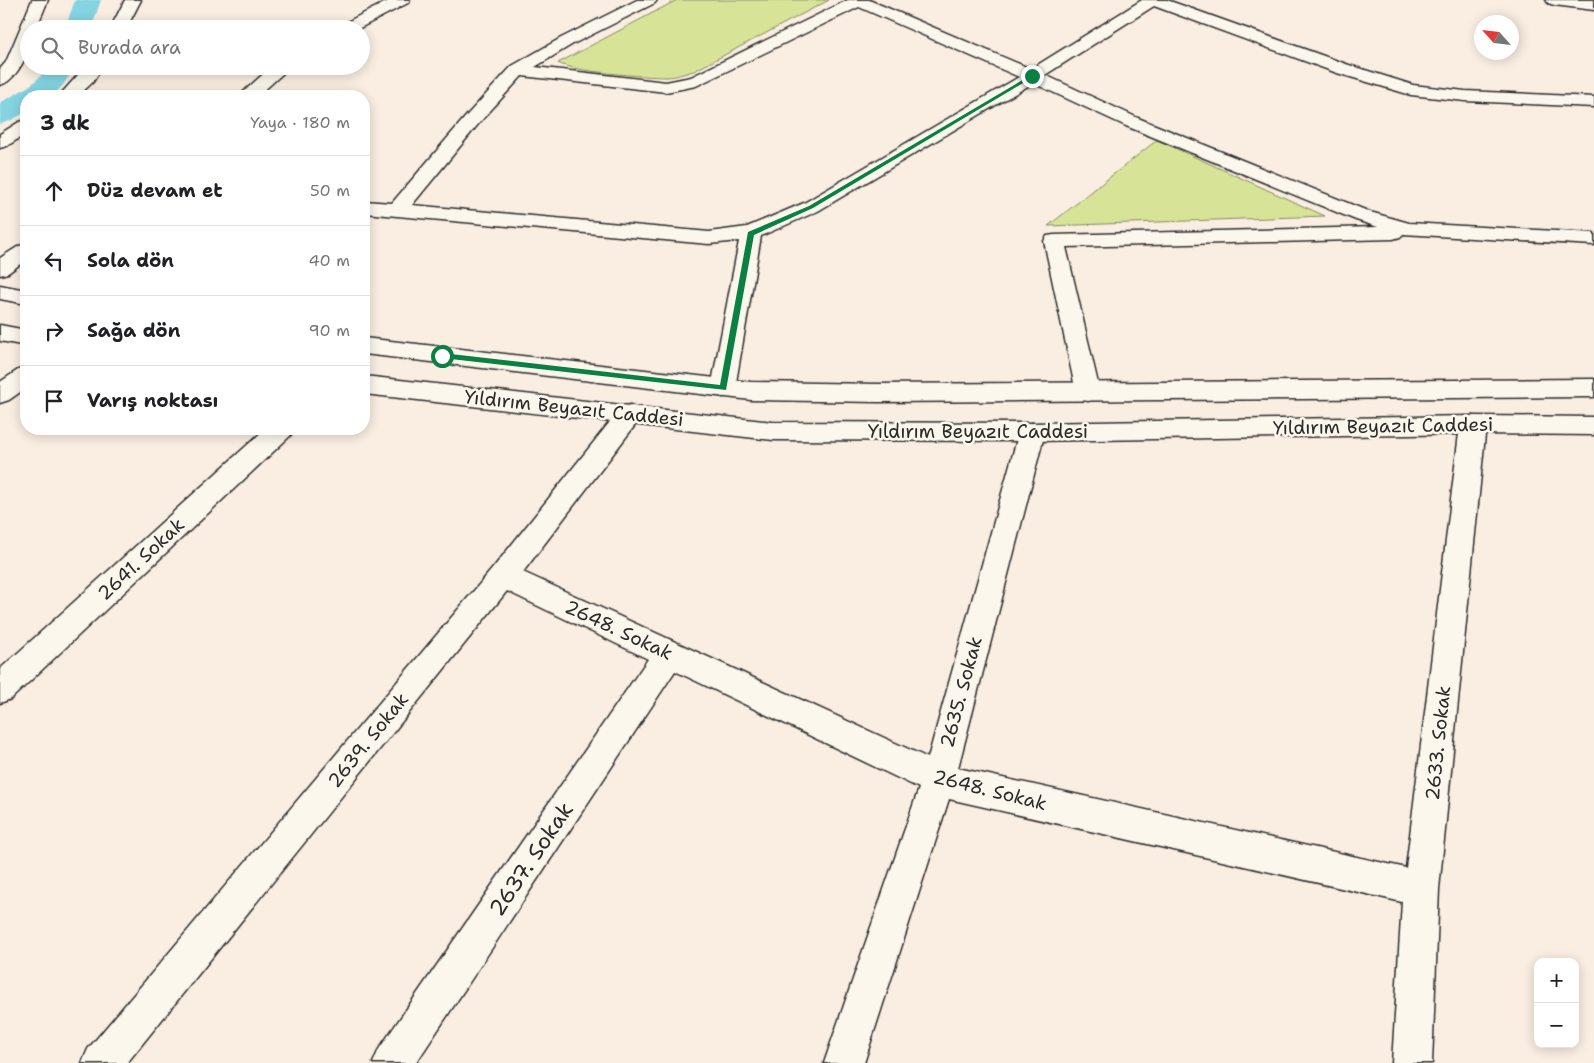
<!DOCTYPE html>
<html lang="tr">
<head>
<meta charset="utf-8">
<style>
	body { margin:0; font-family:"Shantell Sans",sans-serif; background:#f2f2f2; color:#202124 }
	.controls { position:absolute; right:15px; bottom:15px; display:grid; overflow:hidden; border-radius:10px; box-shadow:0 2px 12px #0003 }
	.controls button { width:45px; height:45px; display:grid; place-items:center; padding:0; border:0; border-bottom:1px solid #e0e0e0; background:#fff; color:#202124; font:25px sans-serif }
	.compass { position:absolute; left:1474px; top:15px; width:45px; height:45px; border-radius:50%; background:#fff; box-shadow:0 2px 12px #0003; rotate:297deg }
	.stop { position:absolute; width:15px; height:15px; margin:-11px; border:4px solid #0b8043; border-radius:50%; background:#fff }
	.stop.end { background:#0b8043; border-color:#fff; box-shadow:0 1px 5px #0008 }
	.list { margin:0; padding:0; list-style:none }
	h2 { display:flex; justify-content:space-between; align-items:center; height:65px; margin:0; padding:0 20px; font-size:21px }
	h2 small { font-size:16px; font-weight:400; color:#757577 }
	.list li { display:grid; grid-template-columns:32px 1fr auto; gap:15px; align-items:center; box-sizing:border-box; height:70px; padding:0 20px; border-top:1px solid #e0e0e0 }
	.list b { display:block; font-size:19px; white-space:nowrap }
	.list em { font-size:16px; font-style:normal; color:#757577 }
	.icon { flex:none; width:28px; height:28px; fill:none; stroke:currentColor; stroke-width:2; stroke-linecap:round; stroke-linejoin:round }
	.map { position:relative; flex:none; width:1594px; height:1063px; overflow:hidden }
	.search { position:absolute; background:#fff; box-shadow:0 2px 12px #0003; left:20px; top:20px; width:350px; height:55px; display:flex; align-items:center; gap:12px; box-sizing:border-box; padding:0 18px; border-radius:28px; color:#757577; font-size:19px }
	.panel { position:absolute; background:#fff; box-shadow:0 2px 12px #0003; left:20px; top:90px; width:350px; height:345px; border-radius:20px }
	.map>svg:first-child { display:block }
	.green { fill:#d7e497; stroke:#818861 }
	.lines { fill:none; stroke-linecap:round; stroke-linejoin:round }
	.canal { fill:#85d4e2; fill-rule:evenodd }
	.street-casing { stroke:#2b2b2b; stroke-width:3 }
	.secondary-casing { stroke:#2b2b2b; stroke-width:3 }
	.primary-casing { stroke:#2b2b2b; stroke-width:3 }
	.street { fill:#fbf7ec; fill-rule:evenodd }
	.secondary { fill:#fbf7ec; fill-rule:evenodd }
	.primary { fill:#fbf7ec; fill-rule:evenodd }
	.route { fill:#0b8043 }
	.labels { text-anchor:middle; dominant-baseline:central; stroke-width:5; stroke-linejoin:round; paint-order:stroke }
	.street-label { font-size:19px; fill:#2b2b2b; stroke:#fbf7ec }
	.near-street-label { font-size:22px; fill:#2b2b2b; stroke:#fbf7ec }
</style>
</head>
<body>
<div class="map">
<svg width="1594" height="1063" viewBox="0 0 1594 1063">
	<rect width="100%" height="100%" fill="#faeee2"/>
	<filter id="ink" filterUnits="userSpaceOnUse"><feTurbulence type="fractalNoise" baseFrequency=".02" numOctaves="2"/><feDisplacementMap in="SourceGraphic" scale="10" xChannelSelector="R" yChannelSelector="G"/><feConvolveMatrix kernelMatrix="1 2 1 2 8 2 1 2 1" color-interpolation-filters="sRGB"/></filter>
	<g filter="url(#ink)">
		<g class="green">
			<path d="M677,0h152l-135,71c-9,2 -18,6 -27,6 -21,0 -93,-5 -109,-14z"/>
			<path d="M1157,140l168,76 -277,10z"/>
		</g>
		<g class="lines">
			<g class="canal">
				<path d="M75,0h26l-10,29h-26z"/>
				<path d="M48,66h28l-13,19 -10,11h-27v16l-16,9 -10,3v-21c18,-11 37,-18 48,-37z"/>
			</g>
			<g class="street-casing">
				<g id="street">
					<path d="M32,0h16l-12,29h-7c0,6 1,14 -1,20 -3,13 -15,33 -28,36v-16l6,-7z"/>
					<path d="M390,0h20l-2,3 -50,26h-21l2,-3z"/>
					<path d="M637,0h20l-2,3 -82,41 -38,23 131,15 25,-5 157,-77h21l162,69 111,-69h25l182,65 64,20 52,6 129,6v10l-129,-6 -54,-6 -74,-22 -183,-67 -109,69 93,43 232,94 39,11 185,10v12l-191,-11 -3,3 -7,2 -327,8 34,145 -3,6 -9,3 -9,-3 -3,-6 -32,-151 3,-5 7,-1 324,-8 -22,-7 -230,-94 -93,-43 -215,128 -57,25 -26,152 -3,6 -9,3 -9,-3 -3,-6 28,-147 -30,3 -345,-31v-12l28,2 76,-89 44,-48 49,-28zM859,7l160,70 -215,126 -57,24 -38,5 -297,-27 68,-83 42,-46 144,16 30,-6z"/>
					<path d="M1546,0h48v10l-40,-5 -6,-2z"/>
					<path d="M272,66h19l-33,30h-19z"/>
					<path d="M26,244v16l-18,13 -8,2v-17l19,-12z"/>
					<path d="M26,368v20l-17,12 -9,3v-21l18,-12z"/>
					<path d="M630,405l9,3 3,6 -3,6 -116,152 405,186 91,-326 4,-7 9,-2 9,2 4,7 -87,336 448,100 54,-443 4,-7 9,-2 9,2 4,7 -47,464 -7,174h-40l10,-161 -453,-103 -85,264h-40l95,-275 -244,-117 -259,392h-43l6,-14 269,-390 -141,-68 -380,472h-45l6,-14 405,-481 128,-160z"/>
					<path d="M265,429h29l-4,7 -279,263 -11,4v-34z"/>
				</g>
			</g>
			<g class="secondary-casing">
				<g id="secondary">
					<path d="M125,0h16l-15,29h-16z"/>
					<path d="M86,66h17l-10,16 -15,14h-19z"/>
					<path d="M26,120v14l-19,12 -7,2v-14l19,-12z"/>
				</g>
			</g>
			<g class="primary-casing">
				<g id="primary">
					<path d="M0,285l26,5v14l-26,-5z"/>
					<path d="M0,325l26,5v16l-26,-5z"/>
					<path d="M364,338l387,44 127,2 716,-5v18l-716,5 -127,-2 -387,-46z"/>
					<path d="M364,376l409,46 259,1 441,-7 121,1v18l-121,-1 -441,7 -259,-1 -409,-46z"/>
				</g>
			</g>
			<use href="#street" class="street"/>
			<use href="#secondary" class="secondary"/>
			<use href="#primary" class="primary"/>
		</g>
	</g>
	<path class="route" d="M1031,75l4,1 -222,132 -59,27 -28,155 -284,-32 -4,-2 4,-3 278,32 28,-153 61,-26z"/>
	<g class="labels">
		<g class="street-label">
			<text transform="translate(574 408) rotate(6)">Yıldırım Beyazıt Caddesi</text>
			<text transform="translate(1383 426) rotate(-1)">Yıldırım Beyazıt Caddesi</text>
			<text x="978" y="431">Yıldırım Beyazıt Caddesi</text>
			<text transform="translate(141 559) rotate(-43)">2641. Sokak</text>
			<text transform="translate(619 630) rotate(25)">2648. Sokak</text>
			<text transform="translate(961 692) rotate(-75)">2635. Sokak</text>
			<text transform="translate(368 740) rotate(-51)">2639. Sokak</text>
			<text transform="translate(1438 743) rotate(-84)">2633. Sokak</text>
			<text transform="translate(990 790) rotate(14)">2648. Sokak</text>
		</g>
		<g class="near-street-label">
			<text transform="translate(531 859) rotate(-56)">2637. Sokak</text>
		</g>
	</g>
</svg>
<div class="controls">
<button>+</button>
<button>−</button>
</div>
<svg class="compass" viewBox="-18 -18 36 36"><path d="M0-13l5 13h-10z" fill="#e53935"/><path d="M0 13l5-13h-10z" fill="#757577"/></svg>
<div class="stop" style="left:442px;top:356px"></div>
<div class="stop end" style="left:1032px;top:76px"></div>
<div class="search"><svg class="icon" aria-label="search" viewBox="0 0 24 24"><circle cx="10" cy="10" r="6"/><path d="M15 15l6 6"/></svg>Burada ara</div>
<section class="panel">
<h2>3 dk<small>Yaya · 180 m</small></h2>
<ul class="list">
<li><svg class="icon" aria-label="ahead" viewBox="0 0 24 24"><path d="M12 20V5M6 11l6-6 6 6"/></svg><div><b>Düz devam et</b></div><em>50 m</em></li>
<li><svg class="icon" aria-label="left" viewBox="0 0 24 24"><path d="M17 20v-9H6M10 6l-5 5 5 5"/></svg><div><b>Sola dön</b></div><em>40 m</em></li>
<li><svg class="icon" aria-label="right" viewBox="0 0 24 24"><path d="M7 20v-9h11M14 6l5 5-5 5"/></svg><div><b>Sağa dön</b></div><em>90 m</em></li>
<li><svg class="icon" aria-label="arrive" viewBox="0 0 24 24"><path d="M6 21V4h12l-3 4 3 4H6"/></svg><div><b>Varış noktası</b></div></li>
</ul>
</section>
</div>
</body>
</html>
